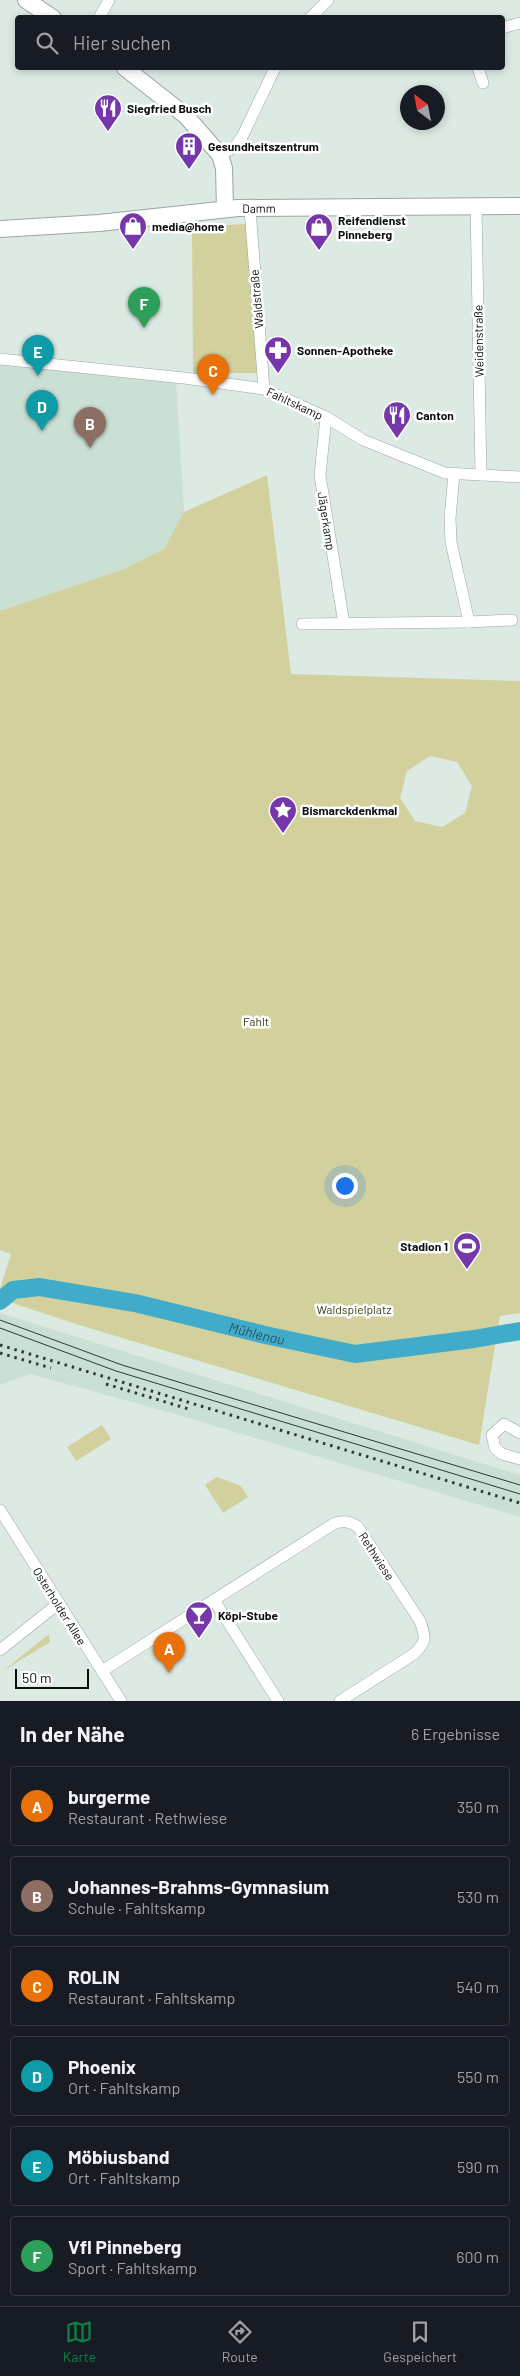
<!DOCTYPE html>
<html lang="de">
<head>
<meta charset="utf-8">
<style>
	body { margin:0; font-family:Barlow,sans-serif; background:#242831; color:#f1f3f6 }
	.compass { position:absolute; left:400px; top:85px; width:45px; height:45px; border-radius:50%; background:#171b24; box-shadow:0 2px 8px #0003; rotate:328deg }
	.scale { position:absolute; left:15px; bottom:12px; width:74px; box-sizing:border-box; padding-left:5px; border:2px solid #0b100d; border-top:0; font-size:14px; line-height:18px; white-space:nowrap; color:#0b100d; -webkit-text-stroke:4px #fff; paint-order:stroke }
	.you { position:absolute; left:344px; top:1185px; width:18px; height:18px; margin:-12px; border:4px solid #fff; border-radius:50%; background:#1a73e8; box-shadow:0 0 0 8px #1a73e833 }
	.badge { display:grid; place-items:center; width:32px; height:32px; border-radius:50%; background:#0b8043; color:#fff; font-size:16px; font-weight:700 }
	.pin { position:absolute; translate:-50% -41px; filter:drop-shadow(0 1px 2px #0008) }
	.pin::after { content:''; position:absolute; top:26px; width:18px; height:15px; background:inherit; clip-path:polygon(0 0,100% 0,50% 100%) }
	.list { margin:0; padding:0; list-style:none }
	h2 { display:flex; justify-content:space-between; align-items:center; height:65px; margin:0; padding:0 20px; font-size:21px }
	h2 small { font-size:16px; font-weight:400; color:#9ea1a6 }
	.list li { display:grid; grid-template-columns:32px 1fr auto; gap:15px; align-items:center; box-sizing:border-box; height:80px; margin:0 10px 10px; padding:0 10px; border:1px solid #363941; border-radius:5px }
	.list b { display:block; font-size:19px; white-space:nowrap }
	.list p { margin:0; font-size:16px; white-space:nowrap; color:#9ea1a6 }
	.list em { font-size:16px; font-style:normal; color:#9ea1a6 }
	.icon { flex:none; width:28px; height:28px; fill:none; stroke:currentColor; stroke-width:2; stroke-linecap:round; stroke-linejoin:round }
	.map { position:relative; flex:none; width:520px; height:1701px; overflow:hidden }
	.search { position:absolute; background:#171b24; box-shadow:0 2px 8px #0003; left:15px; right:15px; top:15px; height:55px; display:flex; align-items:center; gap:12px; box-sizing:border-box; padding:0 18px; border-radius:5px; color:#9ea1a6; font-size:19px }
	.sheet { height:605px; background:#171b24 }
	nav { display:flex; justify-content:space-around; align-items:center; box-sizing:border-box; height:70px; border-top:1px solid #363941; background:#171b24; font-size:14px; color:#9ea1a6 }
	nav a { display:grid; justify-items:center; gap:2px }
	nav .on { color:#0b8043 }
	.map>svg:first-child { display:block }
	.built { fill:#cae0d5 }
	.green { fill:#d2d19e; fill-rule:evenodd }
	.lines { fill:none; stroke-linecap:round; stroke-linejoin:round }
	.river { stroke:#40acca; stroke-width:18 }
	.street-casing { stroke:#9aa8a1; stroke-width:12 }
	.secondary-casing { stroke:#9aa8a1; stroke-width:18 }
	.street { stroke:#fff; stroke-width:11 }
	.secondary { stroke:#fff; stroke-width:16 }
	.tram { stroke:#313734; stroke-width:1 }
	.rail { stroke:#313734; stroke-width:3; stroke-dasharray:2.5 5; stroke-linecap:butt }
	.labels { text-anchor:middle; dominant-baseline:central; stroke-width:5; stroke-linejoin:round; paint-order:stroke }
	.poi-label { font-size:12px; font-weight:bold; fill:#0b100d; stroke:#fff; text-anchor:start }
	.street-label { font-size:12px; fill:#0b100d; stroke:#fff }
	.park-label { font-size:12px; fill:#3e3c18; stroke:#fff }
	.water-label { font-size:14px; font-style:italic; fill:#285562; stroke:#fff }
</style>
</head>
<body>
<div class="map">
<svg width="520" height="1701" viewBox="0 0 520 1701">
	<rect width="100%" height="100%" fill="#dceae3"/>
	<g class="built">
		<path d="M0,363l176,20 8,129 -20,37 -40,20 -124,42z"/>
		<path d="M0,1313l520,162v42l-355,-106 -135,-37 -30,11z"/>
	</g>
	<g class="green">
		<path d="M246,224l12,149h-65l-1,-146z"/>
		<path d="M267,475l24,199 229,7v632l-20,3 -21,129 -400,-120 -79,-26v-10l11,-35 -11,-4v-639l124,-42 40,-20 20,-37zM430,756l27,6 15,24 -7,27 -23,14 -27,-6 -15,-23 7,-27z"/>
		<path d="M102,1425l9,14 -35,22 -9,-14z"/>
		<path d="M217,1477l24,9 7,11 -25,16 -18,-28z"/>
		<path d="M49,1634l1,8 -47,29z"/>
	</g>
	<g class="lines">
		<path class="river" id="s1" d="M0,1301l13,-11 27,-3 95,16 130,32 90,19 119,-15 46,-8"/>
		<g class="street-casing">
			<g id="street">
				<path d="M99,18l10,-18"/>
				<path d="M310,18l18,-18"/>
				<path d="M502,28l18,-5"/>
				<path d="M478,68l5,15"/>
				<path d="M220,155l15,-8 7,-10 33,-69"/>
				<path d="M476,206l5,269"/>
				<path d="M250,209l14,180"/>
				<path d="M0,359l184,19 80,11 62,28 37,23 82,33 75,4"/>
				<path d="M326,417l-6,58 24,149"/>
				<path d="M454,474l-4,44 1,24 18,80"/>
				<path d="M302,624l167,-2 43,-2"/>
				<path d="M520,1433l-16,-9 -12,11 3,13 7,6 18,5"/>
				<path d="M0,1510l121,191"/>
				<path d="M214,1600l64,101"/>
				<path d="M0,1650l59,-47"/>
				<path d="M102,1671l233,-148c9,-2 15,-2 23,4l62,94c6,17 7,20 -6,33l-74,47"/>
			</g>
		</g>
		<g class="secondary-casing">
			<g id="secondary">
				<path d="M26,0l27,18"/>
				<path d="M125,68l61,48 34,39 4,13 1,41"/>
				<path id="s2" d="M0,229l99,-6 139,-15 282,-2"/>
			</g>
		</g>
		<use href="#street" class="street"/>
		<use href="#secondary" class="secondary"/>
		<g class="tram">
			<path d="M0,1320l122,45 398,120"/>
			<path d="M0,1328l116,43 404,123"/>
		</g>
		<g class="rail">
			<path d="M0,1345l520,158"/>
			<path d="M0,1353l51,15"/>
			<path d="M106,1384l86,26"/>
		</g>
	</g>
	<defs>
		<g id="restaurant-pin" transform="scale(1.4375)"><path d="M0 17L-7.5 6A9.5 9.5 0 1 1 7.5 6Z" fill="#7637ab" stroke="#fff"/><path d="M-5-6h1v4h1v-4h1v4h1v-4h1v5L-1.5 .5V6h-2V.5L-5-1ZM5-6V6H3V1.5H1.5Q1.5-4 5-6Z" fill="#fff"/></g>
		<g id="building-pin" transform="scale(1.4375)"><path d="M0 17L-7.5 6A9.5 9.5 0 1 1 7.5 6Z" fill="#7637ab" stroke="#fff"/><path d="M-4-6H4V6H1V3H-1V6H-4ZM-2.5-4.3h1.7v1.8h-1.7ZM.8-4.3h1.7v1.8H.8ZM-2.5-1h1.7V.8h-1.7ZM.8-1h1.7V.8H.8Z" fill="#fff"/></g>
		<g id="shop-pin" transform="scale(1.4375)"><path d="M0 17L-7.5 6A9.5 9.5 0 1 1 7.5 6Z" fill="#7637ab" stroke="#fff"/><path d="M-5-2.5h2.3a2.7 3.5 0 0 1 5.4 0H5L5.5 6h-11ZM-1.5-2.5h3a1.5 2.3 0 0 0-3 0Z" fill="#fff"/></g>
		<g id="pharmacy-pin" transform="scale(1.4375)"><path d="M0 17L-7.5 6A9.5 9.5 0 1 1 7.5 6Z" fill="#7637ab" stroke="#fff"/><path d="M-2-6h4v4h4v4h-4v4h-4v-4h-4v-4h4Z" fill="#fff"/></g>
		<g id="sight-pin" transform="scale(1.4375)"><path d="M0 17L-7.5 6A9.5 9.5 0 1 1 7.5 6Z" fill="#7637ab" stroke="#fff"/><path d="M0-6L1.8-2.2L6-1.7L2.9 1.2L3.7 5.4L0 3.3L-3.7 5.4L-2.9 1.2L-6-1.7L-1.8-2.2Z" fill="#fff"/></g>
		<g id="stadium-pin" transform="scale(1.4375)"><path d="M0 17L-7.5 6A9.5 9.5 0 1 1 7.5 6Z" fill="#7637ab" stroke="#fff"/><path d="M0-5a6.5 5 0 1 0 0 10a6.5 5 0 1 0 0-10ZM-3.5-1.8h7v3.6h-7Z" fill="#fff"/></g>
		<g id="bar-pin" transform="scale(1.4375)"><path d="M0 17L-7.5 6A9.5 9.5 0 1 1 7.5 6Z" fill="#7637ab" stroke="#fff"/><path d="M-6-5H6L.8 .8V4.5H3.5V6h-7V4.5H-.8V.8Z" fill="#fff"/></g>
	</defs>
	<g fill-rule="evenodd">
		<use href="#restaurant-pin" x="108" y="108"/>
		<use href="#building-pin" x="189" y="146"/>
		<use href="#shop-pin" x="133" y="226"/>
		<use href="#shop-pin" x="319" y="227"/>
		<use href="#pharmacy-pin" x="278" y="350"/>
		<use href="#restaurant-pin" x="397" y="415"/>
		<use href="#sight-pin" x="283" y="810"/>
		<use href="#stadium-pin" x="467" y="1246"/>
		<use href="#bar-pin" x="199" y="1615"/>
	</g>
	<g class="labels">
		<g class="poi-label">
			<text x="127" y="108">Siegfried Busch</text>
			<text x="208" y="146">Gesundheitszentrum</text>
			<text x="338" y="220">Reifendienst<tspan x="338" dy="14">Pinneberg</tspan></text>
			<text x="152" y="226">media@home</text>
			<text x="297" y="350">Sonnen-Apotheke</text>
			<text x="416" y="415">Canton</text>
			<text x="302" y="810">Bismarckdenkmal</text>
			<text x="448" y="1246" text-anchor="end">Stadion 1</text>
			<text x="218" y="1615">Köpi-Stube</text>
		</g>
		<g class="street-label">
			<text stroke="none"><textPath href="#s2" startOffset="260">Damm</textPath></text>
			<text transform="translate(256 299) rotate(-95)">Waldstraße</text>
			<text transform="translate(478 341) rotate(-91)">Weidenstraße</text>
			<text transform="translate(295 403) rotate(25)">Fahltskamp</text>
			<text transform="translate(327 521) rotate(81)">Jägerkamp</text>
			<text transform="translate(377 1556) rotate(57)">Rethwiese</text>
			<text transform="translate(60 1606) rotate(58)">Osterholder Allee</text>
		</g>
		<g class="park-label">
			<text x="256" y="1021">Fahlt</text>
			<text x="354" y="1309">Waldspielplatz</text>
		</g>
		<g class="water-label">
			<text stroke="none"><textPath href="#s1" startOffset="266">Mühlenau</textPath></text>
		</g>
	</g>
</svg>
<svg class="compass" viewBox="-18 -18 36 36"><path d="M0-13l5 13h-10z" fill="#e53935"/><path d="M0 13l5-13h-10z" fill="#9ea1a6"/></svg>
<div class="scale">50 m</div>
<div class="you"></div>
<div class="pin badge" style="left:169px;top:1673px;background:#e8710a">A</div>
<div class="pin badge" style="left:90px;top:448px;background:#8d6e63">B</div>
<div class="pin badge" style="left:213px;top:395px;background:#e8710a">C</div>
<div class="pin badge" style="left:42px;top:431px;background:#0f9aa8">D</div>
<div class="pin badge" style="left:38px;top:376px;background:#0f9aa8">E</div>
<div class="pin badge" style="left:144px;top:328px;background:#2e9e5b">F</div>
<div class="search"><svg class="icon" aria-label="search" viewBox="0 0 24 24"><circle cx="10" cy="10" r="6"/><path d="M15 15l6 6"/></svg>Hier suchen</div>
</div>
<section class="sheet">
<h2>In der Nähe<small>6 Ergebnisse</small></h2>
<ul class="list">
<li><span class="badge" style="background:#e8710a">A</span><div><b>burgerme</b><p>Restaurant · Rethwiese</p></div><em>350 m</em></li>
<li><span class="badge" style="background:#8d6e63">B</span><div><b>Johannes-Brahms-Gymnasium</b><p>Schule · Fahltskamp</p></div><em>530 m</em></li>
<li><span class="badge" style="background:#e8710a">C</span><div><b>ROLIN</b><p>Restaurant · Fahltskamp</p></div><em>540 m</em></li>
<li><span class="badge" style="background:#0f9aa8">D</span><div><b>Phoenix</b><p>Ort · Fahltskamp</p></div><em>550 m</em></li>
<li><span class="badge" style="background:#0f9aa8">E</span><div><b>Möbiusband</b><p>Ort · Fahltskamp</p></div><em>590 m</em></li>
<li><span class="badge" style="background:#2e9e5b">F</span><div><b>Vfl Pinneberg</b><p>Sport · Fahltskamp</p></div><em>600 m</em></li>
</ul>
</section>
<nav>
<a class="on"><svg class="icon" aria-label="map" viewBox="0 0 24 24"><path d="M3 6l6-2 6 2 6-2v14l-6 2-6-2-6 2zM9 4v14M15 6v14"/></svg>Karte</a>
<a><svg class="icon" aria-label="directions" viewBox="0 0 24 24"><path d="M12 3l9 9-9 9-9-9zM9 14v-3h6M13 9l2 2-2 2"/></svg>Route</a>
<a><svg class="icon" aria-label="saved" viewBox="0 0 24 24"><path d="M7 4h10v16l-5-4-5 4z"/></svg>Gespeichert</a>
</nav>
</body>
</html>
